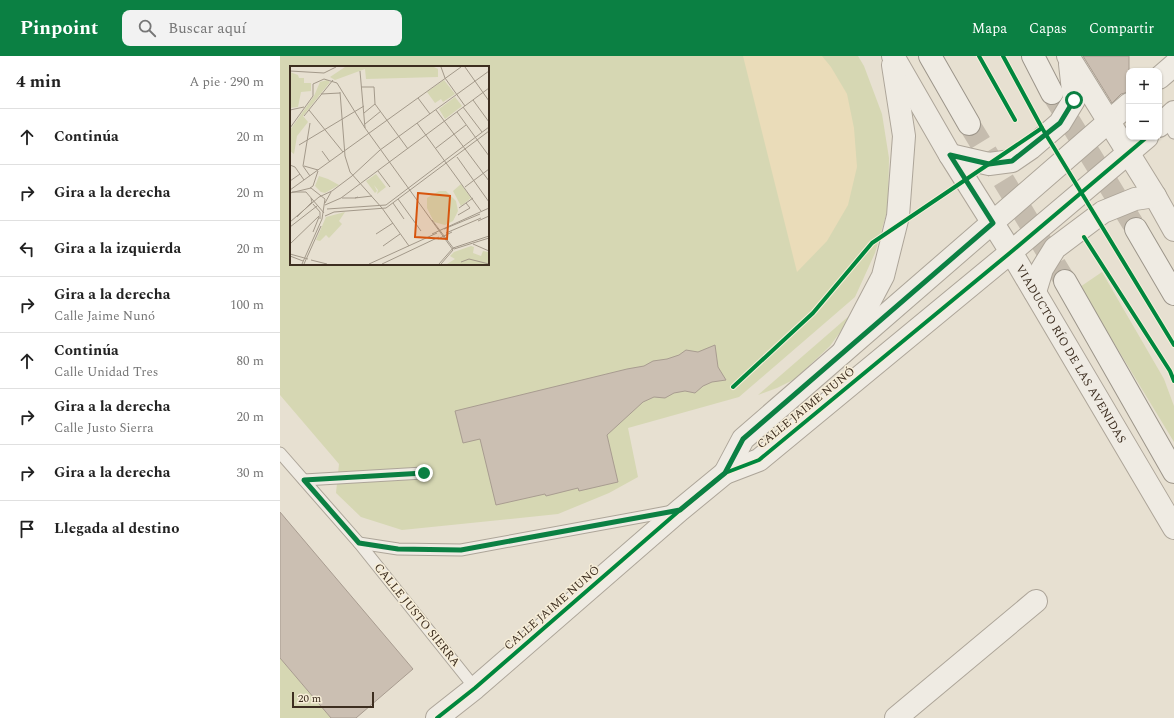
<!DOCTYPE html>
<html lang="es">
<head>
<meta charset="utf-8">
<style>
	body { margin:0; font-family:Spectral,serif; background:#f2f2f2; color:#222 }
	.controls { position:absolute; right:12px; top:12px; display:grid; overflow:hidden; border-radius:8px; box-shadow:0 1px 3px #0004 }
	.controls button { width:36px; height:36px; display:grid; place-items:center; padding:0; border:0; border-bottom:1px solid #e0e0e0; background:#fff; color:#222; font:20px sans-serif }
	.scale { position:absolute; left:12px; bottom:10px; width:82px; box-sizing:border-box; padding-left:4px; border:2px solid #3d2e20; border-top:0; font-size:11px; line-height:14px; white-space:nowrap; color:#3d2e20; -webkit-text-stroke:3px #f7eed8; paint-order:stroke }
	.stop { position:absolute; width:12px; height:12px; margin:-9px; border:3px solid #0b8043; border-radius:50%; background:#fff }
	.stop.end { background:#0b8043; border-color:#fff; box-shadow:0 1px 4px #0008 }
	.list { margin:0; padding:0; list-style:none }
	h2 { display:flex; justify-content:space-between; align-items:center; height:52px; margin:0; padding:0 16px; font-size:17px }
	h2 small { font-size:13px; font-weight:400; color:#767676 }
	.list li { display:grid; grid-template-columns:26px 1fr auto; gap:12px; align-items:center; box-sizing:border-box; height:56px; padding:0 16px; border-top:1px solid #e0e0e0 }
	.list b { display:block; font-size:15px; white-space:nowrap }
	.list p { margin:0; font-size:13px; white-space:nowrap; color:#767676 }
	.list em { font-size:13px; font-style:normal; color:#767676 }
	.icon { flex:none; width:22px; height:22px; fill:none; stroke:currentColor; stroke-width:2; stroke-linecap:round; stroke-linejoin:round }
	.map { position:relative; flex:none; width:894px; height:662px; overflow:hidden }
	header { display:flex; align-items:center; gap:24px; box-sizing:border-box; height:56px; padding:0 20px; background:#0b8043; color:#fff }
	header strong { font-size:19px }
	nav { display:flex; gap:22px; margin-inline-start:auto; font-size:14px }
	.search { width:280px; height:36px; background:#f2f2f2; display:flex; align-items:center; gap:10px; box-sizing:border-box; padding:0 14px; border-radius:8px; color:#767676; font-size:15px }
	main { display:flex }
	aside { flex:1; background:#fff }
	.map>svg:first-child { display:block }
	.green { fill:#d6d7b3; fill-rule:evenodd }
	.sand { fill:#eadcb9 }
	.building { fill:#cbbfb2; stroke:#a89c90 }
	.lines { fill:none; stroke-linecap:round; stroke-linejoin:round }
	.secondary-tunnel { stroke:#c5bcae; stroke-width:22; stroke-dasharray:22 11; stroke-linecap:butt }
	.service-casing { stroke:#ada599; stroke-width:13 }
	.minor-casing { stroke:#ada599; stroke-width:24 }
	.tertiary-casing { stroke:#ada599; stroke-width:24 }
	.secondary-casing { stroke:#9c958a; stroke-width:24 }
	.service { stroke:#efebe3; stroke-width:11 }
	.minor { stroke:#efebe3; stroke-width:22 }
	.tertiary { stroke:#efebe3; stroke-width:22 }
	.secondary { stroke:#efebe3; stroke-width:22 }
	.cycleway-casing { stroke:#f7eed8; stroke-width:6 }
	.cycleway { stroke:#00873e; stroke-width:4 }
	.route { stroke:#0b8043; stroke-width:5 }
	.labels { text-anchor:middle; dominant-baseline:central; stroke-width:3; stroke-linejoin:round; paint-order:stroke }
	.street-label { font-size:12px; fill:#3d2e20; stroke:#f7eed8 }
	.inset-road { fill:none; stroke:#a3998a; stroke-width:1 }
	.view { fill:#d7550e; fill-opacity:0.15; stroke:#d7550e; stroke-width:2 }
	.inset-edge { fill:none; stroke:#3d2e20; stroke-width:2 }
</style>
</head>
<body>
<header>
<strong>Pinpoint</strong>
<div class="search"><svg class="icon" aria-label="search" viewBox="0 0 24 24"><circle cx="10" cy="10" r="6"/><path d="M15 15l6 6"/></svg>Buscar aquí</div>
<nav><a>Mapa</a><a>Capas</a><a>Compartir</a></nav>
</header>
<main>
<aside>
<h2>4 min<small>A pie · 290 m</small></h2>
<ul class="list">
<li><svg class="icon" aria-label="ahead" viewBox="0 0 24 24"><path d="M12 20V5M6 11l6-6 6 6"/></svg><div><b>Continúa</b></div><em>20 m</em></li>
<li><svg class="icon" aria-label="right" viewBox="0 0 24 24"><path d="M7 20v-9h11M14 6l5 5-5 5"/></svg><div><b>Gira a la derecha</b></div><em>20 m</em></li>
<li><svg class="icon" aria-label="left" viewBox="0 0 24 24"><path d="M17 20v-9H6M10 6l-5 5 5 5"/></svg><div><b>Gira a la izquierda</b></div><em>20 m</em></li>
<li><svg class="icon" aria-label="right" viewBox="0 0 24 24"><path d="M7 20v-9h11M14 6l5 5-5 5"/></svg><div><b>Gira a la derecha</b><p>Calle Jaime Nunó</p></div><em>100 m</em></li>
<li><svg class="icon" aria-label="ahead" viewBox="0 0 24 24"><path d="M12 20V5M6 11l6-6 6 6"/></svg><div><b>Continúa</b><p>Calle Unidad Tres</p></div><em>80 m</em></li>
<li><svg class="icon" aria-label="right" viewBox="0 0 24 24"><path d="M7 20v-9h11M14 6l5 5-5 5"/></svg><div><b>Gira a la derecha</b><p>Calle Justo Sierra</p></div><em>20 m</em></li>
<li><svg class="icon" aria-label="right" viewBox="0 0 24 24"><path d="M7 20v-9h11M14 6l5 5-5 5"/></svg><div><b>Gira a la derecha</b></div><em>30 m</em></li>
<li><svg class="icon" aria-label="arrive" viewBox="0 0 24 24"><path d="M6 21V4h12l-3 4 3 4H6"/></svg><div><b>Llegada al destino</b></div></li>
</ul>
</aside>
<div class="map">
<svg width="894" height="662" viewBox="0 0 894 662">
	<rect width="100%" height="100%" fill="#e7e0d1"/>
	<g class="green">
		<path d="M0,0h578l6,10 18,48 7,44 -1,50 -13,45 -20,44 -116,100 -111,31 10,49 -29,16 -51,21 -156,16 -41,-13 -25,-24 3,-29 -59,-69zM11,11h197v197h-197z"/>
		<path d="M822,216l62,107 10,27v36l-94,-155z"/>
		<path d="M577,253l-27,37 -35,33 -18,9 -19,7z"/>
		<path d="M0,602l51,60h-51z"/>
	</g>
	<path class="sand" d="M463,0h79l9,11 16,27 7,34 3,39 -9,38 -21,36 -30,31z"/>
	<g class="building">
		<path d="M803,0h46v36l-8,2 -9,9z"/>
		<path d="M435,289l3,22 8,13 -14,2 -9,4 -8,7 -10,-2 -11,2 -9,5 -11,-1 -11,5 -36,33 11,47 -39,9 -1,-3 -32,8 -1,-2 -49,11 -16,-66 -17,4 -8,-32 172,-42 17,-3 9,-5 14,-2 12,-4 7,-5 12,2z"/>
		<path d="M0,456l133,157 -57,49h-25l-51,-60z"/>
	</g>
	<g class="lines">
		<g class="secondary-tunnel">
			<path d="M772,37l84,136"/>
			<path d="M689,68l96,157"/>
		</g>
		<g class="service-casing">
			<g id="service">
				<path d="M886,63l8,14"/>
				<path d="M0,397l79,90 116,145"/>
				<path d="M24,424l119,-7"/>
				<path d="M79,487l39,6 63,1 212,-39"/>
			</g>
		</g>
		<g class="minor-casing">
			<g id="minor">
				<path d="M879,22l15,-13"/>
				<path d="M879,70l15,-14"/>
				<path d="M445,417l18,-34 386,-335"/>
				<path d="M157,662l38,-30 205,-178 45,-37 34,-13 252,-208 136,-115"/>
				<path d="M616,662l140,-117"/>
			</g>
		</g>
		<g class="tertiary-casing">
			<g id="tertiary">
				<path id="s1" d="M613,0l57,99 61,97 163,276"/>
				<path d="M788,0l87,140 19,34"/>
				<path d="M670,99l39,9 23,-3 19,-13 29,-25 14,-23 -4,-36"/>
				<path d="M755,236l7,-23 13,-21 48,-36 32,-13 20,-3"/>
				<path d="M563,296l40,-76 15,-60 6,-80 -11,-71"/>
			</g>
		</g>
		<g class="secondary-casing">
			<g id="secondary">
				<path d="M650,0l39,68"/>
				<path d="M753,0l19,37"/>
				<path d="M856,173l38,65"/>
				<path d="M785,225l109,191"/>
			</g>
		</g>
		<use href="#service" class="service"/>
		<use href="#minor" class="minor"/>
		<use href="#tertiary" class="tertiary"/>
		<use href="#secondary" class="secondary"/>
		<g class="cycleway-casing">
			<g id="cycleway">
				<path d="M699,0l36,64"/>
				<path d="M723,0l39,72 132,217"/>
				<path d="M804,181l86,134 4,10"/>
				<path d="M453,331l80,-74 59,-70 170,-115"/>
				<path d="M157,662l38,-30 205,-178 45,-37 34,-13 252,-208 136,-115"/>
			</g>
		</g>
		<use href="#cycleway" class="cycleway"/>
	</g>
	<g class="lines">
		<path class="route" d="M144,417l-120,7 55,63 39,6 63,1 219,-40 45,-37 18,-34 250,-216 -43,-68 39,9 23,-3 48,-38 14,-23"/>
	</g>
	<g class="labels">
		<g class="street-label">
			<text stroke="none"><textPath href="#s1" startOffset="347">VIADUCTO RÍO DE LAS AVENIDAS</textPath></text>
			<text transform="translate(526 352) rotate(-39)">CALLE JAIME NUNÓ</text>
			<text transform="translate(272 552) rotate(-41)">CALLE JAIME NUNÓ</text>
			<text transform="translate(137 559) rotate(51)">CALLE JUSTO SIERRA</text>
		</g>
	</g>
	<g transform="translate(10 10)">
		<rect width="199" height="199" fill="#e7e0d1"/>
		<path d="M55,1h89l4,2v8l-72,2 -1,-10 -30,11 -5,-3zM0,6l8,3 1,3h5v5h7v8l-10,1 -3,15 -8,1zM37,14l3,2 -27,34 5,6 -11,14 -2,-2 2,2 -3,18 -4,-3v-21l24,-34 6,-14zM154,14l11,14 -12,8 -2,-3 -6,4 -8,-11zM165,31l7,9 -17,13 -6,-10zM86,108l10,13 -9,7 1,-4 -4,-5 3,6 -2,2 -9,-12zM29,110l9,3 11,6 -14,8 -4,-1 -6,-6zM171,118l10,14 -10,8 -8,-15zM149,125h7l10,10 2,10 -5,10 -8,4 -11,-3 -7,-14v-10zM55,146l-6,9 3,3 -13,14 -3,-3 -6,6 -4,-1 10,-23zM181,180l3,1 -1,6 8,3 2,-5 5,1 1,12h-42l8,-5 -5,-3 4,-4z" fill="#d6d7b3"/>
		<path class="inset-road" d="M151,1l4,11 20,28M175,1l24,34M0,5l34,2 12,-6M70,5l5,57M34,13l13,4 28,45 88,122M71,21h13l1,17 33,45M50,26l5,64 5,16 32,36 27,38M31,28l19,-1M128,32l12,16M183,34l16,22M173,41l19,25M0,44l14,-3M19,44l34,42M146,44l53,71M167,46l32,44M74,47l11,-9M14,50l29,-36M127,57l64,88M75,58l16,-13M0,62l23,-32v-12l11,-5M9,79l65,-39M146,82l30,-23M32,85l8,11M167,91l32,45M0,99l5,2 9,13M13,100l7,-43M13,100l7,10M14,100l14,4M88,105l12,16M0,115l10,-7M175,121l24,-18M20,122l3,-2 5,-15M0,124l171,-123M2,126h14l18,21M0,127l21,-5 14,11 -3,20 -20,45M68,131l-3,1 17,-2M52,132h13M108,133l23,32M35,137l6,-11M103,137l11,16M23,138l7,8v7M35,139l16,-7 148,-110M169,142l14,-10M37,143l59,-4 103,-78M168,149l12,-7 -4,-5M35,150l9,-4 52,-4 103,-77M7,151l15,-15 -1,-4M142,154l22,29M188,155l11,-5M0,156l29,-25 13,-6 20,-15 28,-26 109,-79M0,161l27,-21M154,163l36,-15M23,166l6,-15M156,167l35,-15M86,168l17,-11M142,168l57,-26M148,173l14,-7M0,178l29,-28M183,178l16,7M93,180l17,-12M164,183l35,-11M0,188l18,5M0,190l13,5M21,194l16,4M171,196l8,-3 20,5M14,198l17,-38M79,198l68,-31M92,198l57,-27M149,198l14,-16 36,-12M151,198l12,-14"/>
		<path class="view" d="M128,127l32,3 -3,43 -32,-2z"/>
		<rect width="199" height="199" class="inset-edge"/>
	</g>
</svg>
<div class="controls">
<button>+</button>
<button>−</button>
</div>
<div class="scale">20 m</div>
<div class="stop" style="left:794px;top:44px"></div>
<div class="stop end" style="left:144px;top:417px"></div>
</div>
</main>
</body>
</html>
